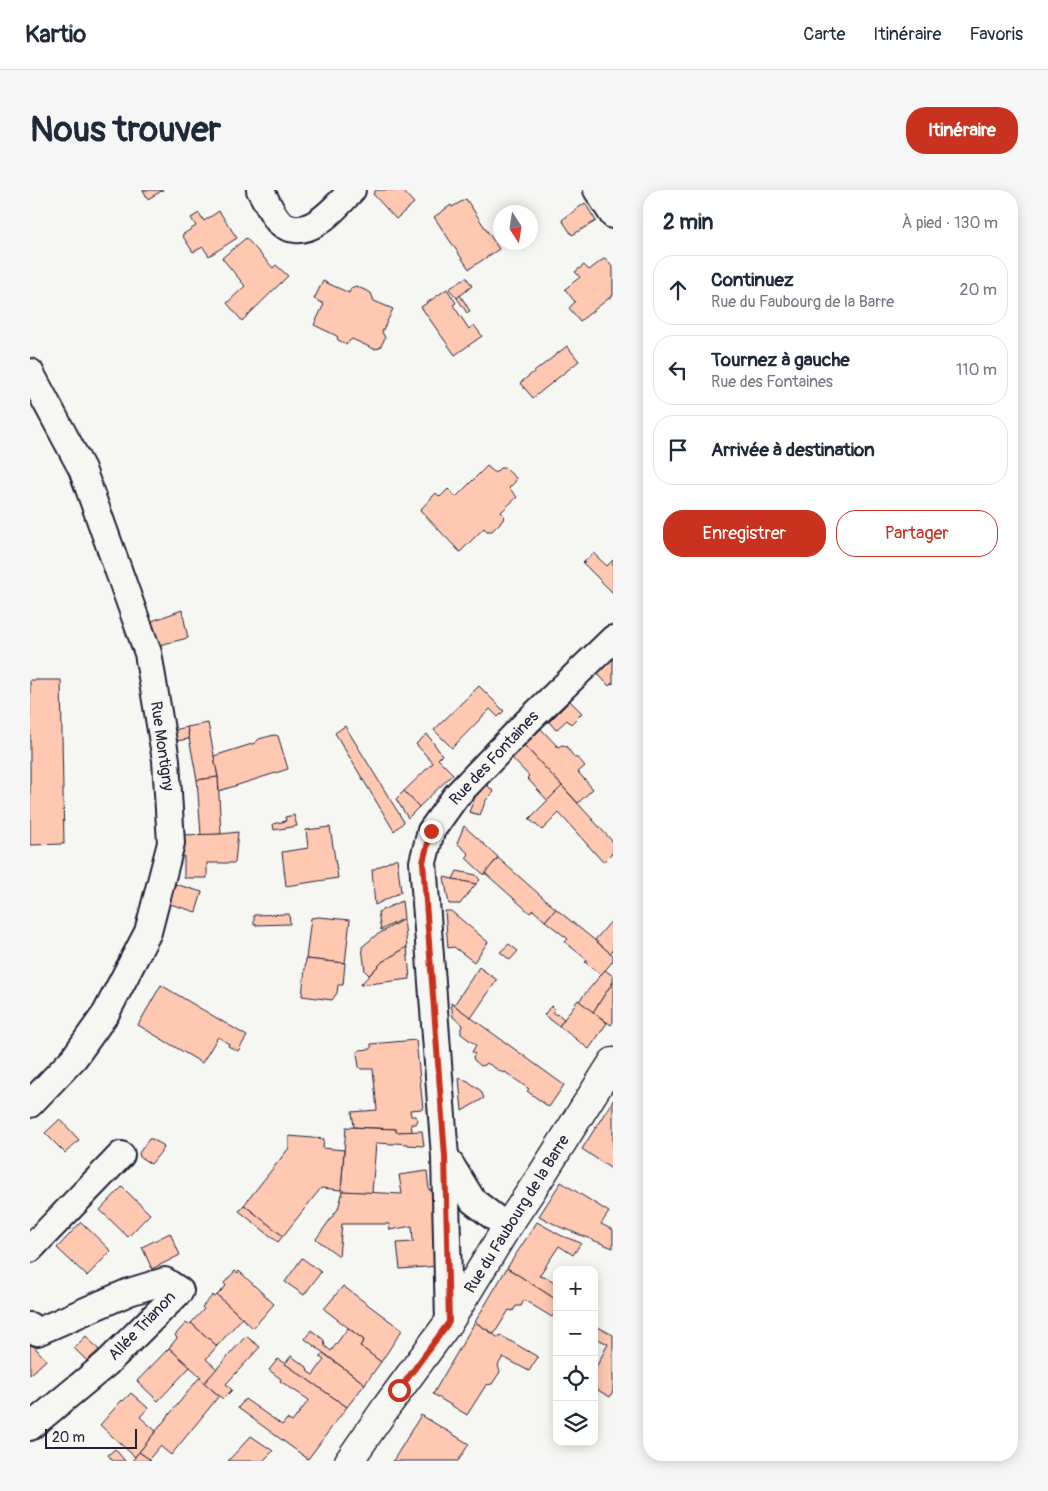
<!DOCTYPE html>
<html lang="fr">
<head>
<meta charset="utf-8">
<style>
	body { margin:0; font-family:Pangolin,sans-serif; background:#f6f6f7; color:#1f2937 }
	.controls { position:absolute; right:15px; bottom:15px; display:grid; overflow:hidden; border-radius:10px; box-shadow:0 2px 12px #0003 }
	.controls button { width:45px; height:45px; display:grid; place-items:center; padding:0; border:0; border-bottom:1px solid #e0e1e3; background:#fff; color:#1f2937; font:25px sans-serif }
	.compass { position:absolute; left:463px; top:15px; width:45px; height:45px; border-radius:50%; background:#fff; box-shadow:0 2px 12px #0003; rotate:168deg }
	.scale { position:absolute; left:15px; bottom:12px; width:92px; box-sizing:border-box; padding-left:5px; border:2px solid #22223b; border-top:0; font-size:14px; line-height:18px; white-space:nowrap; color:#22223b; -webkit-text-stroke:4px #f6f6f2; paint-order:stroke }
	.stop { position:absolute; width:15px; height:15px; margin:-11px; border:4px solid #c8321e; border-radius:50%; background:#fff }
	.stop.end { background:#c8321e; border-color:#fff; box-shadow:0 1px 5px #0008 }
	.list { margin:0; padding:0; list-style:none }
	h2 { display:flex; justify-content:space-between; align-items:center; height:65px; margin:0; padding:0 20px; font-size:21px }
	h2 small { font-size:16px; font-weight:400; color:#747a83 }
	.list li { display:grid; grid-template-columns:32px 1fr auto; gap:15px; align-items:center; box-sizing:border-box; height:70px; margin:0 10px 10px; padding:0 10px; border:1px solid #e0e1e3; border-radius:20px }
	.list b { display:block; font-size:19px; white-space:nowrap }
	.list p { margin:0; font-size:16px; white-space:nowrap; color:#747a83 }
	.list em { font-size:16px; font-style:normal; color:#747a83 }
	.actions { display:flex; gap:10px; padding:15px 20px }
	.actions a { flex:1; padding:11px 0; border:1px solid #c8321e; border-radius:20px; text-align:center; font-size:18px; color:#c8321e }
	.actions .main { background:#c8321e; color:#fff }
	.icon { flex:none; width:28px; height:28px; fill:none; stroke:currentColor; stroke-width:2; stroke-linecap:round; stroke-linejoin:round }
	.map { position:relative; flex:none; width:583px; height:1271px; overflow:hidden; border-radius:20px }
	header { display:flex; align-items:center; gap:30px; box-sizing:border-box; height:70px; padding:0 25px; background:#fff; border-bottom:1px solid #e0e1e3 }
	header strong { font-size:24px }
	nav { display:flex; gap:28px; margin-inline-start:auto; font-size:18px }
	.intro { display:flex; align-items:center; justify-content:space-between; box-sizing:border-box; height:120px; padding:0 30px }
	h1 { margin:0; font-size:35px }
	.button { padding:12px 22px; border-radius:20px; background:#c8321e; color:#fff; font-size:18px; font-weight:700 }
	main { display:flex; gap:30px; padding:0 30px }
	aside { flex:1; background:#fff; border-radius:20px; box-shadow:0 2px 12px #0003 }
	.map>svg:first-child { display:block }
	.building { fill:#fec8b1; stroke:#22223b }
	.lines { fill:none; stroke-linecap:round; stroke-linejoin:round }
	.minor-casing { stroke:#22223b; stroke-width:30 }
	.secondary-casing { stroke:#22223b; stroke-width:31 }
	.minor { stroke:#f6f6f2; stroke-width:26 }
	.secondary { stroke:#f6f6f2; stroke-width:28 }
	.route { stroke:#c8321e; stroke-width:6 }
	.labels { text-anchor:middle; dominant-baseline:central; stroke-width:4; stroke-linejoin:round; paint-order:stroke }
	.street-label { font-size:16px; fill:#22223b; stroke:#f6f6f2 }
</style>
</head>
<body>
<header>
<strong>Kartio</strong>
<nav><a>Carte</a><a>Itinéraire</a><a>Favoris</a></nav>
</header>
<div class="intro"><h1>Nous trouver</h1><a class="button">Itinéraire</a></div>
<main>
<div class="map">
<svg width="583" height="1271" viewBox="0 0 583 1271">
	<rect width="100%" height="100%" fill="#f6f6f2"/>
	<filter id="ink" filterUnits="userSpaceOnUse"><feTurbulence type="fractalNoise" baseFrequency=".02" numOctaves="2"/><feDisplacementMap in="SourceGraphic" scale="10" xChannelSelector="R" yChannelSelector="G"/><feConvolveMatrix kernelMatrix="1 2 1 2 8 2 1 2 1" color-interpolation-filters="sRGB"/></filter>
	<g filter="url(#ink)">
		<g class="building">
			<path d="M113,0h20l-15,9z"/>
			<path d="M346,0h26l12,13 -18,16 -23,-25z"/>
			<path d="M436,9l33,50 -30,20 -35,-52 17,-12 1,2z"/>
			<path d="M555,13l11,18 -24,14 -10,-15z"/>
			<path d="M189,21l18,27 -28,18 -6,-9 -10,5 -11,-17 14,-9 -5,-8 8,-5 5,8z"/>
			<path d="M216,48l27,30 3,-3 12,11 -46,45 -15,-18 18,-17 -23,-28z"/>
			<path d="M575,68l8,10v27l-33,26 -11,-13 6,-6 -10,-13 15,-12 -5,-5 9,-7 5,5z"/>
			<path d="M436,87l6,9 -15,12 -8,-9z"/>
			<path d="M293,91l26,12 2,-5 5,-2 15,7 3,8 19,8 -11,23 3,6 -5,10 -6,1 -22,-10 -6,5 -8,-4 -1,-4 -23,-11 10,-21 -10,-5z"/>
			<path d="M417,99l9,14 -3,2 16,24 5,-4 8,11 -27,19 -34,-48z"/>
			<path d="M430,105l10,16 -3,2 -10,-15z"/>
			<path d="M537,156l12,15 -46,37 -13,-15z"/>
			<path d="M457,276l8,7 5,-5h5l11,10 -1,4 -6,6 8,9 -16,15 3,3 -1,5 -11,11h-5l-3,-3 -24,24 -40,-42 16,-17 4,4 8,-8 8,8z"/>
			<path d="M563,363l14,13 6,-6v33l-30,-30z"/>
			<path d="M152,420l6,28 -33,8 -3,-25z"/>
			<path d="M583,467v27l-1,-1 -3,3 -12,-13z"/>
			<path d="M0,490h31l3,164 -34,1z"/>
			<path d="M449,496l25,25 -6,6 -8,-8 -38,39 -18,-18z"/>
			<path d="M540,511l12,12 -11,11 -4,-4 -11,10 -7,-8z"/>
			<path d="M178,533l10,54 -21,3 -10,-53z"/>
			<path d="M315,536l59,96 -10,9 -59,-98z"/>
			<path d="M157,537l2,12 -14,2 -1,-11z"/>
			<path d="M511,539l17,18 4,-2 4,1 8,11 5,2 6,7 -7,6 15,17 -15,14 -54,-58z"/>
			<path d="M397,544l15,21 -4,4 15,15 -34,33 -15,-16 29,-28 -17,-19z"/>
			<path d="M244,545l4,1 10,33 -69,22 -1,-14 -4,-21 41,-13 4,-4z"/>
			<path d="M494,555l38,41 -14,15 -21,-23 2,-2 -17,-18z"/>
			<path d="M188,587l3,57 -20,1 -4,-55z"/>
			<path d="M456,594l8,8 -8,8 -6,15 -11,-3 8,-20z"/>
			<path d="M532,596l51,56v10l-10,10 -44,-49 -17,17 -13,-11z"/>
			<path d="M374,601l15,16 -11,11 -12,-19z"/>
			<path d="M264,625l3,11 -23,4 -1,-6 13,-3 -1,-4z"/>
			<path d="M434,636l34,31 -14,18 -18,-17 3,-4 -12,-11z"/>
			<path d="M300,637l8,51 -52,8 -4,-34 26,-4 -2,-18z"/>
			<path d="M208,642l-3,31h-28v15h-23v-22l-6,-2 1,-19 42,-1z"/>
			<path d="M367,668l4,34 -26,13 -3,-35z"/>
			<path d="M468,668l58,51 -11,12 -12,-11 -3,3 -45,-40z"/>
			<path d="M427,681l19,4 4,5 -4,4 -23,-5z"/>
			<path d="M414,687l9,2 23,5 -16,20h-11z"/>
			<path d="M145,694l27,8 -6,20 -26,-8z"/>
			<path d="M372,711l2,17 -23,12 -3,-18z"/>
			<path d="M526,719l57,46v6l-12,14 -16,-13 2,-2 -22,-18 3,-3 -23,-18z"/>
			<path d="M415,721h6l37,31 -14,20 -20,-15 -6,1z"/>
			<path d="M259,724l1,10 -36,1v-10z"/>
			<path d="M289,727l31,3 -5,43 -39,-4 5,-41z"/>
			<path d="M374,729l3,28 -25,15 -13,13 -4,-4 -3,-24 13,-11z"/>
			<path d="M583,729v31l-3,3 -15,-13z"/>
			<path d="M479,754l9,7 -8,9 -10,-8z"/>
			<path d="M377,757l3,32 -50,6 22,-23z"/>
			<path d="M276,769l39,4 -2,22h-5l-1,8 -5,7 -30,-4z"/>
			<path d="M449,777l18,13 -26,38 -17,-13z"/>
			<path d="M575,780l8,6v6l-20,30 -14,-11z"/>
			<path d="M583,792v40l-2,3 -18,-13z"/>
			<path d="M131,795l86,51 -9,15 -10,-5 1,-2 -11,-7 -16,26 -64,-38z"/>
			<path d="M548,810l29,23 -18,26 -30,-23z"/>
			<path d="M421,813l113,82 -15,22 -22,-16 2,-2 -24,-17 -2,1 -16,-10 -2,2 -4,1 -7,-6 -1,-4 2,-2 -3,-2 4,-7 -15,-11v-6l2,-3 -10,-8z"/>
			<path d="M521,816l4,4 -2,3 4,2 1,-1 6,5 -5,7 -15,-11z"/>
			<path d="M386,850l7,69 -13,1 1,6h4l3,4 -2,4h-5l1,8h-16v-3l-42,-2 -2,-15 25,-2 -4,-41h-12l-2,-2 -2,-14 2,-3 12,-1v-5z"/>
			<path d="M429,888l9,3 13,10 3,7 -22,13z"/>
			<path d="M583,910v70l-31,-21z"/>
			<path d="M30,929l19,21 -14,13 -20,-20z"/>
			<path d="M316,937l50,2v3l26,-1 2,15 -16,-1v-1l-13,-1 -1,1 -18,-1 -4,50 -31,-2z"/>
			<path d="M259,946l35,3 -1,9 21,2 -3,40 -20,-2 -38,48 -39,-31 45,-57z"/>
			<path d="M119,949h3l11,6 1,3 -13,16 -11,-7 -1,-4z"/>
			<path d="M397,981l2,19 2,-1 8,77 -39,3 -3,-26 16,-1 -1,-16 -22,4 -1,-6h-47l-3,32 -23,-17 22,-30 5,-18 59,3 -3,-19z"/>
			<path d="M531,992l48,30 -8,12 12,6v18l-53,-21 -21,-11z"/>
			<path d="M92,997l28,27 -22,23 -28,-27z"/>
			<path d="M214,1015l39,31 -5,6 -39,-31z"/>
			<path d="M51,1032l30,29 -24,25 -30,-28z"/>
			<path d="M507,1032l25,14 19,7 -8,12 -14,-9 -20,30 9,2 9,6v16l-50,-32z"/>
			<path d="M140,1043l10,22 -28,14 -10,-22z"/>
			<path d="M272,1068l19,14 -17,23 -19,-13z"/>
			<path d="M477,1078l50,32v9l-5,8 -28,-17 -3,6h-5l-3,5 -4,-1 -15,24 -19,-12z"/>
			<path d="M205,1081l3,2 1,-2 35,33 -21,24 -36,-33 9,-9 -2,-3z"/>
			<path d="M313,1096l59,44 -21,32 -21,-16 4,-6 -40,-31z"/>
			<path d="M183,1105l2,2 2,-2 25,23 -25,28 -26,-23 13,-14 -2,-2z"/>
			<path d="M445,1132l24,16 1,-3 38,22 -9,14 -26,-14 -5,8 2,7 -8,12 -6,1 -19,30 -34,-21z"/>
			<path d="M156,1133l3,2 2,-2 26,23 -11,13 11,10 -13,14 -5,-5 2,-1 -32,-29 8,-10 -2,-3z"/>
			<path d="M564,1135l19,10v56l-3,6 -16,-9v-17l14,-27 -14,-7z"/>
			<path d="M318,1138l16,12 -4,6 21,16 -16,22 -60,-45 6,-9 13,10 1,6 6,5z"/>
			<path d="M56,1146l13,14 -12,11 -13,-13z"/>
			<path d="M216,1146l14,11 -34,37 6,6 -9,9 -19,-16z"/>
			<path d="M0,1152l16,18 -16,15z"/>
			<path d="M139,1158l21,19 -32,34 -21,-20z"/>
			<path d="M293,1163l42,31 -18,23 -62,-43 6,-8 16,11 1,5 5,3 11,-15 -4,-3z"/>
			<path d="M248,1169l69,48 -39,52 -70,-51 7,-9 37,26 5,-6 5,3 17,-22 -29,-19 1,-2 -12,-9z"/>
			<path d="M169,1188l20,18 -48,59 -11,-9 -11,13 -10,-7z"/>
			<path d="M101,1203l17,15 -8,9 16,14 -21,26 -35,-32 22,-25 1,1z"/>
			<path d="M391,1225l48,29 -11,17h-65z"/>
			<path d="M221,1246l22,15 -10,10h-35z"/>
			<path d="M85,1259l10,12h-12l-5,-6z"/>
			<path d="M109,1262l10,7 2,2h-19z"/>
		</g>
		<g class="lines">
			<g class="minor-casing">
				<g id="minor">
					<path d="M230,0c5,8 12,24 18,31 27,25 57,-13 74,-31"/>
					<path d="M567,0l16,25"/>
					<path d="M0,182l52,97 66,184 18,107 5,83 -23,89 -42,81 -32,45 -44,46"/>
					<path d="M416,967l27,44 34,26"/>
					<path d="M0,1059l91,-94"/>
					<path d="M419,1132l-4,-165 -22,-295 8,-31 25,-35 72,-75 85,-82"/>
					<path d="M0,1136l7,6 92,-40 36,-11 15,10 -74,73 -76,63"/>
				</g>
			</g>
			<g class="secondary-casing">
				<path id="secondary" d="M319,1271l38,-55 62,-84 58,-95 34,-51 72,-114"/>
			</g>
			<use href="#minor" class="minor"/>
			<use href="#secondary" class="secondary"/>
		</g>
	</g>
	<g class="lines" filter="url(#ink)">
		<path class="route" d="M369,1200l50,-68 -4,-166 -22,-294 8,-31"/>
	</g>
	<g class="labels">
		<g class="street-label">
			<text transform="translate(132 556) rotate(82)">Rue Montigny</text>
			<text transform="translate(464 568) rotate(-47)">Rue des Fontaines</text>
			<text transform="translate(487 1024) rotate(-58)">Rue du Faubourg de la Barre</text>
			<text transform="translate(112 1136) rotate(-46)">Allée Trianon</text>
		</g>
	</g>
</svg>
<div class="controls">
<button>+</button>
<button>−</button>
<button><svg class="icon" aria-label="locate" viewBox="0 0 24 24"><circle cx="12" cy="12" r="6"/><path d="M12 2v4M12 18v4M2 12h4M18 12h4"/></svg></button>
<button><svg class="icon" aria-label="layers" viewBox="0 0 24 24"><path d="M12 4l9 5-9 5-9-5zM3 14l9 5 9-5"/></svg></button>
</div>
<svg class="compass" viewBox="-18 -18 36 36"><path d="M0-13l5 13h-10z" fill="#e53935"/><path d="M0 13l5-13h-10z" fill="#747a83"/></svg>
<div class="scale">20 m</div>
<div class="stop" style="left:369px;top:1200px"></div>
<div class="stop end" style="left:401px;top:641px"></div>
</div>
<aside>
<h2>2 min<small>À pied · 130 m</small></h2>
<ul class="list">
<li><svg class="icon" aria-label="ahead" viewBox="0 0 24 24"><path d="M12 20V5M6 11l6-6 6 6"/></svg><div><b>Continuez</b><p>Rue du Faubourg de la Barre</p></div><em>20 m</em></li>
<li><svg class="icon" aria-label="left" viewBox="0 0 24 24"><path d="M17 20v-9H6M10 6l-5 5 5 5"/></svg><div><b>Tournez à gauche</b><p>Rue des Fontaines</p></div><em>110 m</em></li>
<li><svg class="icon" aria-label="arrive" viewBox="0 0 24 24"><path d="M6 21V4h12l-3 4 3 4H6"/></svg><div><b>Arrivée à destination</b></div></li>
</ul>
<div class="actions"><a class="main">Enregistrer</a><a>Partager</a></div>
</aside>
</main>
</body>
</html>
